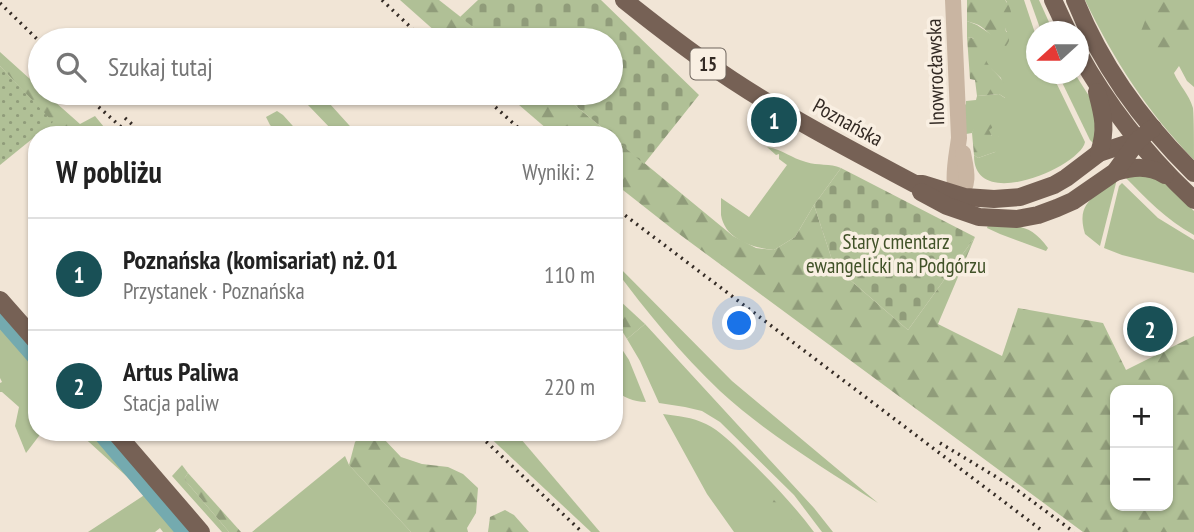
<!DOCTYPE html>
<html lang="pl">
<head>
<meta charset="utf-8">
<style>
	body { margin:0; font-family:"PT Sans Narrow",sans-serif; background:#f6f6f6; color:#222 }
	.controls { position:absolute; right:21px; bottom:21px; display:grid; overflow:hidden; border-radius:14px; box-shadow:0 2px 5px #0004 }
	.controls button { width:63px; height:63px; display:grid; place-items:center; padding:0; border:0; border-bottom:2px solid #e0e0e0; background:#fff; color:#222; font:35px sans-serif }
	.compass { position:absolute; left:1026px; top:21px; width:63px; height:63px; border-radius:50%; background:#fff; box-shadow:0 2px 5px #0004; rotate:249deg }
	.you { position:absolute; left:740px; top:324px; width:24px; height:24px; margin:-18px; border:5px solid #fff; border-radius:50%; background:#1a73e8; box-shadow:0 0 0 10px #1a73e833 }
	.badge { display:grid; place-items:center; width:46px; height:46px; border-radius:50%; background:#195056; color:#fff; font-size:23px; font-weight:700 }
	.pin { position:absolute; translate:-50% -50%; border:4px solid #fff; box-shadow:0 2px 7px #0006 }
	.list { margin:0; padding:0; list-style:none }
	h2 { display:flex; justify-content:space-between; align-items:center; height:91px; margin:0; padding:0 28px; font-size:30px }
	h2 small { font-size:23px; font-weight:400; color:#767676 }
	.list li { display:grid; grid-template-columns:46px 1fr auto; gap:21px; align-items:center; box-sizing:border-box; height:112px; padding:0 28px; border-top:2px solid #e0e0e0 }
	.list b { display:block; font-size:26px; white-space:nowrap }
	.list p { margin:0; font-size:23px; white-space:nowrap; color:#767676 }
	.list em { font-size:23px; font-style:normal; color:#767676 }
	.icon { flex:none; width:38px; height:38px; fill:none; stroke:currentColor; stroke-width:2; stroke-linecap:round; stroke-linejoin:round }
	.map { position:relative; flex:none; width:1194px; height:532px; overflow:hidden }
	.search { position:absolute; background:#fff; box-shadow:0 2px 5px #0004; left:28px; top:28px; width:595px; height:77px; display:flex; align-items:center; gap:18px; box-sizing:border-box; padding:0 24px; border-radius:38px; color:#767676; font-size:26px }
	.panel { position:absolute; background:#fff; box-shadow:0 2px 5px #0004; left:28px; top:126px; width:595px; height:315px; border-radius:28px }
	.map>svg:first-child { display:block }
	.grass { fill:#b0c096 }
	.forest { fill:url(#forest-firs); fill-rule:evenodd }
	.cemetery { fill:url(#cemetery-stones) }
	.garden { fill:url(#garden-dots) }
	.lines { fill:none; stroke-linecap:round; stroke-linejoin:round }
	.canal { stroke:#74aaaf; stroke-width:14 }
	.minor { stroke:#c9b5a2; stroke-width:16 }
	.major { stroke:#766155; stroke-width:18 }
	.rail { stroke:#332a24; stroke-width:3.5; stroke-dasharray:2 5; stroke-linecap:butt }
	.labels { text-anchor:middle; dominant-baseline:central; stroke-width:7; stroke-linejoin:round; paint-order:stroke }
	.shield { fill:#f9efe2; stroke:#6e655d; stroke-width:2 }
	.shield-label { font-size:19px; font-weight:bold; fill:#332a24 }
	.street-label { font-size:21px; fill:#332a24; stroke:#f9efe2 }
	.park-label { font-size:21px; fill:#415228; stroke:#f9efe2 }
</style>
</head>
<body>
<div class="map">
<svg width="1194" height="532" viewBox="0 0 1194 532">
	<defs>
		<pattern id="forest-firs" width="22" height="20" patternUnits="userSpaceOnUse" patternTransform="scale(1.75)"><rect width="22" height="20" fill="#b0c096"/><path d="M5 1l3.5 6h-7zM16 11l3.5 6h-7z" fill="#909c7a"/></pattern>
		<pattern id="cemetery-stones" width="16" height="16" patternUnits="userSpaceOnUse" patternTransform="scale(1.75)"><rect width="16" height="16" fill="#b0c096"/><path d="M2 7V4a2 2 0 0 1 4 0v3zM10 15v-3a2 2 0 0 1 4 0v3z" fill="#909c7a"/></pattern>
		<pattern id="garden-dots" width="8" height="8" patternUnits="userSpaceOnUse" patternTransform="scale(1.75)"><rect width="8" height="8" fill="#b0c096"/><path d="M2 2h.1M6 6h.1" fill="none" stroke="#909c7a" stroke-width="1.8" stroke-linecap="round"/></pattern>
	</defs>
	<rect width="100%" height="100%" fill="#f1e5d6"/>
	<g class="grass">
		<path d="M1005,0h19l12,36v38h16l33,68c-4,24 -112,72 -111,13l4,3 17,-6 4,-15 -7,-1 -4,-6 -14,-1 -2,4 -6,1 -2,-28 2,-2v-3l10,-1 1,-4 22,-2 6,4 -4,-20 -13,-12 -15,-28 -6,-1v-16l10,4 15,10 15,-3 -2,-3 1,-2 1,-25z"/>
		<path d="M1030,0h9l14,31h-12z"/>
		<path d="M1085,0h109v87l-7,-6 -8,-15 -5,7c5,12 15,21 19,35 1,13 1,37 1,52 -48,-50 -79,-98 -109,-160z"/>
		<path d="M1058,74h17l21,33 -2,37 -4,-4z"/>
		<path d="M319,93h1l38,42h-15l-6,-7 -4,3 -25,-26z"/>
		<path d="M277,111l6,4 18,20h-21l-10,-10 -4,-8z"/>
		<path d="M767,147c17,3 24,11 39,15 12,4 24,1 35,6l-27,37 -19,32 -21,13c-20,-2 -49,-10 -53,-35 0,-5 0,-11 0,-17l28,19 38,-52 -8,-6v-5l-3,1z"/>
		<path d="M1132,173l29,6 33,32v24c-28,-15 -48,-37 -70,-59z"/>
		<path d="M1116,181v2l-16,63 -15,-12c-9,-32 8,-36 31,-53z"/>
		<path d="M1122,183l36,35 36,22v33l-72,-18 -18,-7 15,-62z"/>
		<path d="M988,225c29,1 42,-2 60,23l-2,3 -46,-17 -13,-6z"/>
		<path d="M614,262l118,119 146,122c-54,-35 -110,-68 -158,-112 -39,-37 -74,-80 -106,-123z"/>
		<path d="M0,309l37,43v80h5l-16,21 -11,-27 4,-19 -17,-15h-2v-9l2,-1 -2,-4z"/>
		<path d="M645,324l169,184 19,24h-11l-28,-37 -74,-73 -18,-11 -17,-4 -26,-4 -19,-42 -13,-22z"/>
		<path d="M614,337l15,23 17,42c-13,0 -23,-5 -32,-13z"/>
		<path d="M663,414c15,2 29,3 43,10 14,7 26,19 38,31 25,24 49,49 70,77h-80l-27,-38z"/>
		<path d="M78,432h28l76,88 9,12h-28l-3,-4 -5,4h-67l58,-38z"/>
		<path d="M484,432h31l85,100h-9z"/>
		<path d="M345,456l4,9 62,67h-159z"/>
		<path d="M182,465l6,8 -4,6 45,53h-7l-50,-56z"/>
	</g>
	<g class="forest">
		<path d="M400,0h39l51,40h-45z"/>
		<path d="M967,0h38c8,10 9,20 0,29 3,7 7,10 1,17 -9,-2 -15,-12 -23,-18 -4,-4 -11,-5 -16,-7z"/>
		<path d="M1153,0h41v42c-12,2 -21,10 -32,12l-6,23 -6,-25 -12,-13z"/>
		<path d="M967,37c10,1 17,7 21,17l-2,6c3,8 10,12 15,19 4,5 6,11 9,17l-3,3 -8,-5 -22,2 -2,-16 -5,-1z"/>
		<path d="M0,52l40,36v5h5l35,31 15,-8 9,11 2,8h-69l15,-13 -52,-56z"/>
		<path d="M505,93h55l51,42h-57z"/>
		<path d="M986,115l5,2 2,5 -1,6 -3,2 3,6 5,-1 2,2h3l2,4 -1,5 -8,6 -17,6 -4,-3 -2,-22 4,-13z"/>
		<path d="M614,138l119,98 23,12 18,2 21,-13 19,-32 20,61 74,64 67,-93 -37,87 64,32 16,-48 85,15 23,47 68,-34v196h-111l-408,-301 -61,-48zM1115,390h53v116h-53z"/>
		<path d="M619,300l26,24 -18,15 -13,-21v-15z"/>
		<path d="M364,432l19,6 18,19 21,7 26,3 15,7 15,14 -2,25 -9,15 1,4h-57l-62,-67 6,-23z"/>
		<path d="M188,473l53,59h-12l-45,-53z"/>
		<path d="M764,489l39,43h-15l-33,-35z"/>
		<path d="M505,510l9,5 15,17h-41l2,-15z"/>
	</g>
	<g class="cemetery">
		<path d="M478,0h123l98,95 -55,69 -30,-26v-3h-3l-51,-42h51v-53h-121l-30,-23z"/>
		<path d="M841,168l134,69 -67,93 -74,-64 -20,-61z"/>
	</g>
	<path class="garden" d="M0,66l53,56 -53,43z"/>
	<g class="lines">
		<g class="canal">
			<path d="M0,319l37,42"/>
			<path d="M98,432l85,100"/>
		</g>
		<g class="minor">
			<path d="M953,0l6,138c-2,16 -6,32 -4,48 0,7 3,9 1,17"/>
			<path d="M958,196c13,-11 8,-27 5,-43"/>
		</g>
		<g class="major">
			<path d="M624,0c35,28 70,55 108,80 59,39 121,71 183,104h8l42,13 29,2 26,-2 34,-12 12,-7 33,-25 39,-13"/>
			<path d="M1053,0l15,32"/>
			<path d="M1075,0c26,65 69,124 119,173"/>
			<path d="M1078,52c31,56 70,105 116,148"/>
			<path d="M1097,92c6,23 10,37 2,61"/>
			<path d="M1115,172c18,-5 33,-7 50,3"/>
			<path d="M921,192l26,14 32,11 38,2 21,-4 19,-7 16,-7 42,-29 23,-32 15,-12"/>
			<path d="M0,300l37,42"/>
			<path d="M115,432l86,100"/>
		</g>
		<g class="rail">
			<path d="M382,0l42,40"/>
			<path d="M0,3l40,39"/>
			<path d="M83,93l47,42"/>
			<path d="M480,93l46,42"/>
			<path d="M125,118l19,17"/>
			<path d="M337,133l1,2"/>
			<path d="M614,207l430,325"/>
			<path d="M476,432l106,100"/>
			<path d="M940,443l73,44 61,45"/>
		</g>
	</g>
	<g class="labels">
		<rect class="shield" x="690.5" y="48.5" width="35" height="31" rx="5"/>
		<g class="shield-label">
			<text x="708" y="64">15</text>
		</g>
		<g class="street-label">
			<text transform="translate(935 72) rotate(-92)">Inowrocławska</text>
			<text transform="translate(848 122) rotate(29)">Poznańska</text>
		</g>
		<g class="park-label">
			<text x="896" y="241">Stary cmentarz<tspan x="896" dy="24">ewangelicki na Podgórzu</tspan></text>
		</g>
	</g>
</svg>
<div class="controls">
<button>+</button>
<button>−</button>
</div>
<svg class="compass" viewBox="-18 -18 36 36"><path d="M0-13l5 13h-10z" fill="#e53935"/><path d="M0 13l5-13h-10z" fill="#767676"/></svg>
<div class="you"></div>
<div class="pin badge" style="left:774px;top:120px">1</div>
<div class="pin badge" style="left:1150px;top:329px">2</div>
<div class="search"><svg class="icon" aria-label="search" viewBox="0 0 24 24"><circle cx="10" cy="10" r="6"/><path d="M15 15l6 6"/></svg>Szukaj tutaj</div>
<section class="panel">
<h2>W pobliżu<small>Wyniki: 2</small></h2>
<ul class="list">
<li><span class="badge">1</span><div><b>Poznańska (komisariat) nż. 01</b><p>Przystanek · Poznańska</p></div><em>110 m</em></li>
<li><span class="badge">2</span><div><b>Artus Paliwa</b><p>Stacja paliw</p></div><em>220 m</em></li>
</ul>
</section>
</div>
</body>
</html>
